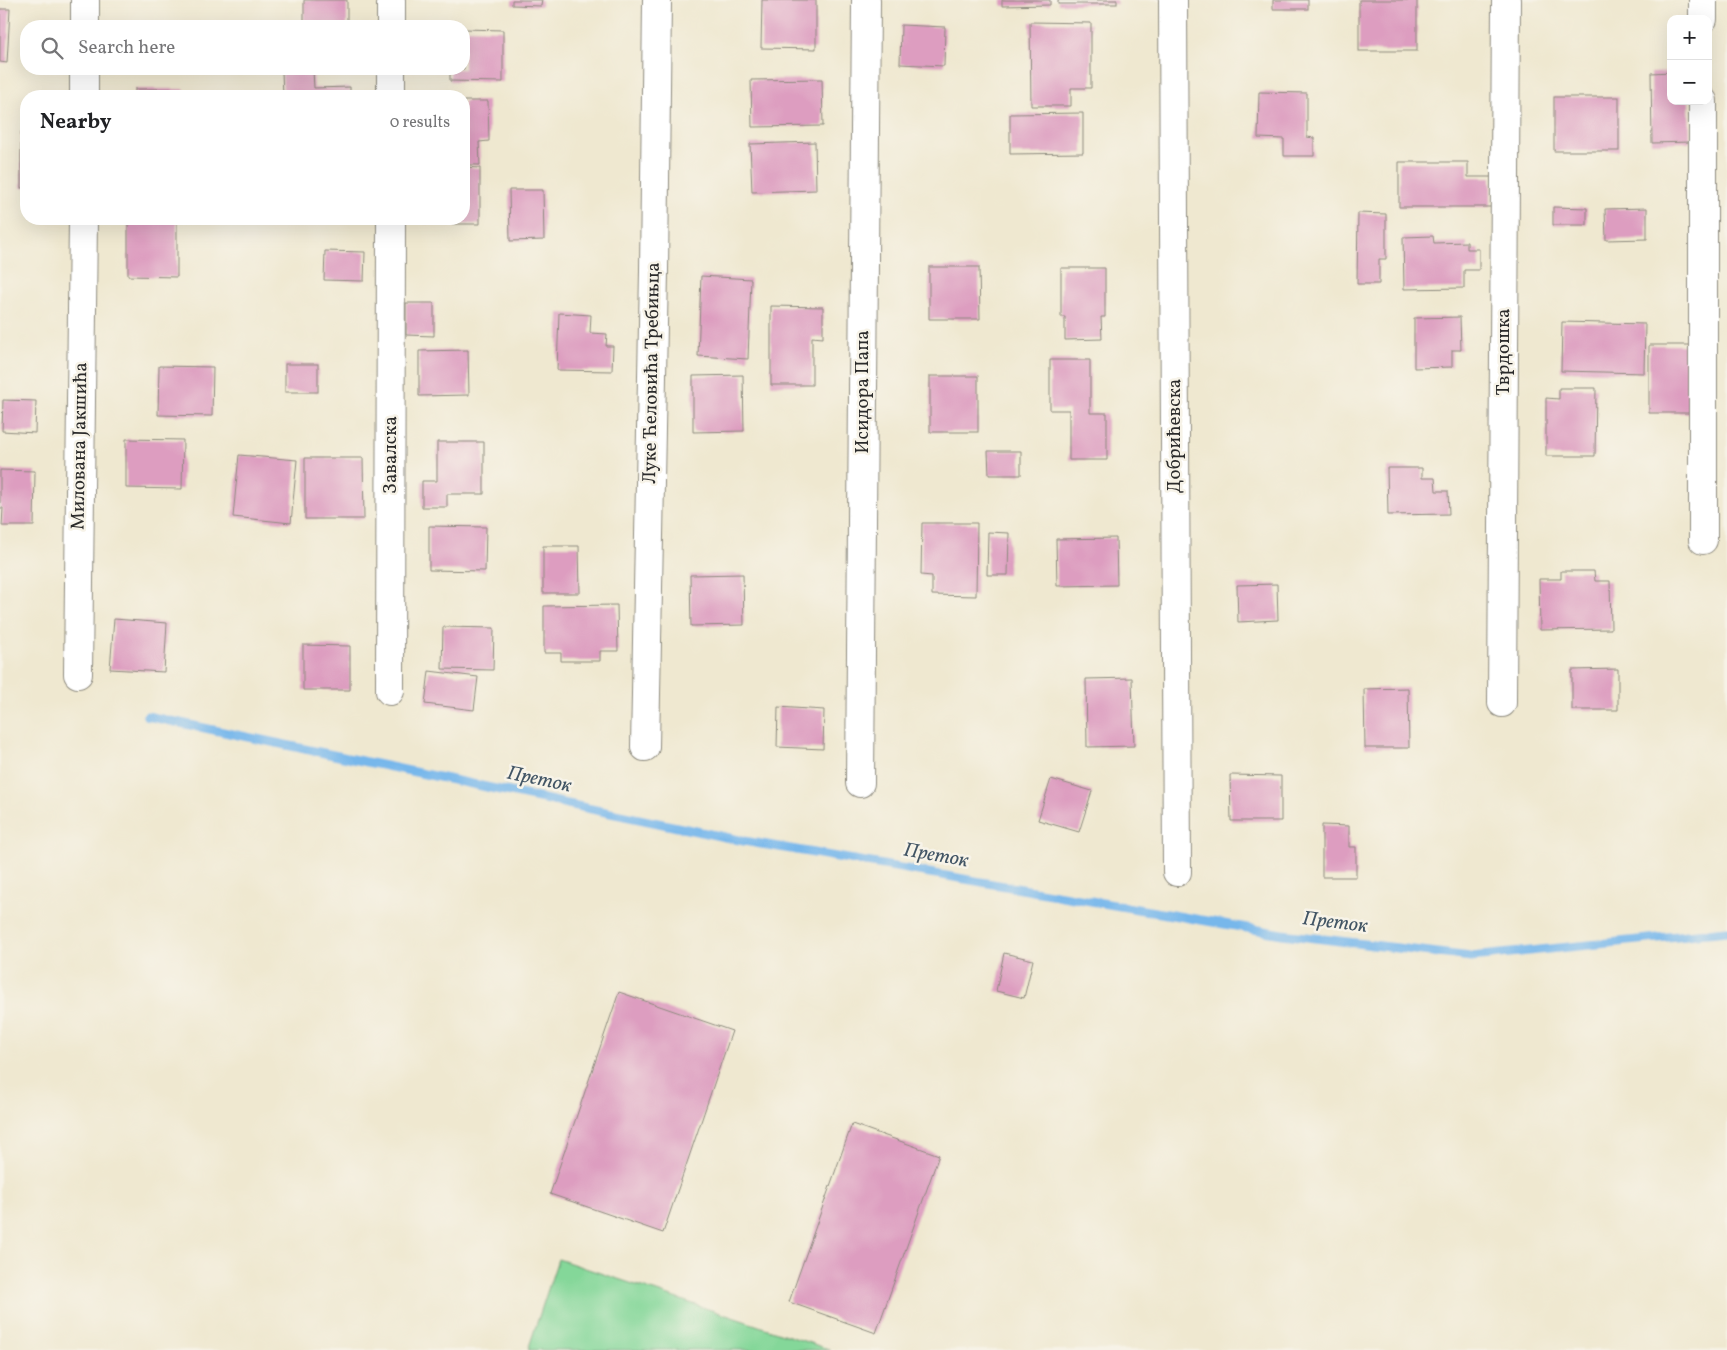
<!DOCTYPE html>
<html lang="en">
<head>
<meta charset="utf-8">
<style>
	body { margin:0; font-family:Vollkorn,serif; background:#f6f6f6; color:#202124 }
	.controls { position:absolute; right:15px; top:15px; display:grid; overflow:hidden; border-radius:10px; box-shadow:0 5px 20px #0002 }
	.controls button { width:45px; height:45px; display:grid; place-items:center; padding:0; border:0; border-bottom:1px solid #e0e0e0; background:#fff; color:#202124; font:25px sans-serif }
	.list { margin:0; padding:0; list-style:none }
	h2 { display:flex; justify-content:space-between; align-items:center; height:65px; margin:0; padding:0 20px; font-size:21px }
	h2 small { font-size:16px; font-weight:400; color:#757577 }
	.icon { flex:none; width:28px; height:28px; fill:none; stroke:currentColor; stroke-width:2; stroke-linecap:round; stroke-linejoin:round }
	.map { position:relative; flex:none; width:1727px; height:1350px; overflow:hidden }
	.search { position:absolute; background:#fff; box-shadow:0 5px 20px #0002; left:20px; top:20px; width:450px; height:55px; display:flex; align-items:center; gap:12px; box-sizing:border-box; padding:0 18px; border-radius:20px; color:#757577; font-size:19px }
	.panel { position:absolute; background:#fff; box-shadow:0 5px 20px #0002; left:20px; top:90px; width:450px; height:135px; border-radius:20px }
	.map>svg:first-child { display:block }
	.pitch { fill:#84d799; stroke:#588162 }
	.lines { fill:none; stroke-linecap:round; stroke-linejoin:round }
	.stream { stroke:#77b7eb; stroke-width:9 }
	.building { fill:#dd9dc0 }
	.street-casing { stroke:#8d8a7e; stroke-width:30 }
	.street { stroke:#fff; stroke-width:28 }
	.labels { text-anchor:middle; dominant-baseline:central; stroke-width:5; stroke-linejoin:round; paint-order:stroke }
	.street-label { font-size:19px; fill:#2b2b2b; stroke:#f7f3e8 }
	.water-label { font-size:20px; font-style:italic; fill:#425565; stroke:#f7f3e8 }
</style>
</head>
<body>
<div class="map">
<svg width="1727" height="1350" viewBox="0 0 1727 1350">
	<rect width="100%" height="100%" fill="#f7f3e8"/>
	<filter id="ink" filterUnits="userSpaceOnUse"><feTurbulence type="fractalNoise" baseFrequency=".02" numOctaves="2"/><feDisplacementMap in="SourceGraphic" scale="10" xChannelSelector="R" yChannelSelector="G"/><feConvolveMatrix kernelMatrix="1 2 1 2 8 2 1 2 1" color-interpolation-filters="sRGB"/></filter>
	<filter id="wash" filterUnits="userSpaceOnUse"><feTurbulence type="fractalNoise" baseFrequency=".0096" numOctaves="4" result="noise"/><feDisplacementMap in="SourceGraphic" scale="20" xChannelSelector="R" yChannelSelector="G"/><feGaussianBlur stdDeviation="1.12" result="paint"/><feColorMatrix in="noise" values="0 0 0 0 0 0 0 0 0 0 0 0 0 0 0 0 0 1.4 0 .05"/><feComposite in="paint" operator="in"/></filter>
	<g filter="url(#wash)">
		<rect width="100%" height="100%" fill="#efe8d0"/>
		<path class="pitch" d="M558,1259l273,91h-303z"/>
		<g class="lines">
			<path class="stream" d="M147,716l597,125 538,93 189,23 256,-26"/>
		</g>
		<g id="blocks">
			<g class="building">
				<path d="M304,0h43v25l-43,1z"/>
				<path d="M512,0h30l-1,6 -29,-1z"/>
				<path d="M762,0h54v49l-55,-1z"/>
				<path d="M1002,0h48v5l-48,1z"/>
				<rect x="1058" y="0" width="59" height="4"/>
				<rect x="1273" y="0" width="35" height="9"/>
				<rect x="1359" y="0" width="58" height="51"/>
				<path d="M0,9h10l-3,54 -7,-1z"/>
				<path d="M1030,22l61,1v65h-20v18h-40z"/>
				<path d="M901,25l44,2 -1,39 -44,-2z"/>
				<path d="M464,29l39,1v52l-53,-1v-12h14z"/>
				<path d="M313,70l1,18 36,-1v9h-67l-1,-24z"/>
				<path d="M1671,72v29h18l1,41 -38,1 -1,-70z"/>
				<path d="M822,79l1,47 -71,1 -1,-47z"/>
				<rect x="135" y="89" width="50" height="7"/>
				<path d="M1259,92l48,1v44l7,1v18h-30v-17l-26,-1z"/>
				<rect x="1554" y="97" width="65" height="54"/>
				<path d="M464,101h24l1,40 -10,1 1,23h-16z"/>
				<path d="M1083,113v40l-73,1v-40z"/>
				<rect x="21" y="132" width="5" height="56"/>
				<path d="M815,142l1,48 -64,2 -2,-48z"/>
				<path d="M1399,162h69v15h23v30h-92z"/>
				<path d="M464,167l16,1v56h-55v-5h39z"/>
				<path d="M509,190h34l1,50 -34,1z"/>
				<path d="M1553,207l34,1v17h-34z"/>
				<path d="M1647,208v31l-41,1 -1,-31z"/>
				<path d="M1358,213l28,1v45h-7v25h-22z"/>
				<path d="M128,219h49v58l-49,-1z"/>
				<path d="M1433,236l1,7 33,-1v7h12v21h-15v18l-60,1 -1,-52z"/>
				<path d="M325,251l40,1 -1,29 -40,-1z"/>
				<path d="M929,267h50l1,52h-51z"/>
				<path d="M1061,268h44v49h-4l1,22 -37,1v-23h-4z"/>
				<path d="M701,276l50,3 -3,80 -50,-3z"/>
				<path d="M406,303h28v33l-28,-1z"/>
				<path d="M771,306l52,1v31l-11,-1v48h-41z"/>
				<path d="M559,313l32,2 -1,18 17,1 -1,12h7l-1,25 -55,-1z"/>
				<path d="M1460,317l1,33h-9v17l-38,1v-50z"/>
				<path d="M1562,322l83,2 -1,49 -83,-2z"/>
				<path d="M1649,345h40l1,68h-41z"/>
				<path d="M468,350l1,45 -50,1v-45z"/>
				<path d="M1050,360h40v53h17v47h-38v-50h-19z"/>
				<rect x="285" y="364" width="33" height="28"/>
				<path d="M159,366l54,1 -1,49 -54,-1z"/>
				<path d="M743,375l1,56 -51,1v-56z"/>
				<rect x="930" y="376" width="48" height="56"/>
				<path d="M1559,388h37l-1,68h-49v-58l13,1z"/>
				<path d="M3,400l33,1 -1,32 -33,-2z"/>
				<path d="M126,439l57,1 -1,49 -56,-1z"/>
				<path d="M437,442h47v52h-37v13h-25v-26h15z"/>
				<path d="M988,451h33v24h-32z"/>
				<path d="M239,455l58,5 -6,63 -58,-6z"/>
				<path d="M305,458h58l1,61h-59z"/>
				<path d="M1387,468h35v10h13l1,13h12l1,23 -61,1z"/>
				<path d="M0,470l35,1 -1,55h-32l1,-18h-3z"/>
				<path d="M922,523h55l-1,73 -44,-1v-19l-11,-1z"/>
				<path d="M429,526l57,1 -1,44 -56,-1z"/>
				<path d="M988,532l21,1 -1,42h-21z"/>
				<path d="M1116,538l1,47 -60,1 -1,-47z"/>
				<path d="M543,546h36l1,47h-37z"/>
				<path d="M1561,571h33l1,10h15l1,48 -71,1 -1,-51h22z"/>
				<path d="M743,574l1,51 -53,1 -1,-51z"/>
				<path d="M1277,584l1,36 -40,2 -1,-37z"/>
				<path d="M617,605l1,46h-18v10h-39v-8h-17v-47z"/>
				<path d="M114,619l53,4 -3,49 -54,-3z"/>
				<path d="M443,627l51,1 -1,42 -51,-1z"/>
				<path d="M303,645l47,1v44h-47z"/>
				<path d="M1618,669v41h-46v-40z"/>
				<path d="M429,671l49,6 -4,33 -49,-6z"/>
				<path d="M1132,678l2,68 -47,1 -1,-68z"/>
				<path d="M1408,688l1,60h-44l-1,-59z"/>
				<path d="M778,707l46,3 -1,39 -46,-2z"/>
				<path d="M1230,775l51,1v45h-50z"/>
				<path d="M1051,779l41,12 -13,41 -41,-12z"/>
				<path d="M1322,825l27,1v21h7v30h-34z"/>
				<path d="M1004,953l29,7 -9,38 -28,-7z"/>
				<path d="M619,992l113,39 -69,202 -113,-39z"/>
				<path d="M852,1124l87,31 -63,178 -87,-31z"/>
			</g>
		</g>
	</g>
	<g filter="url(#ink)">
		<use href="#blocks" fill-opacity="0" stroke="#8d8a7e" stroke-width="1"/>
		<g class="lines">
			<g class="street-casing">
				<g id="street">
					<path d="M1173,0l4,872"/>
					<path d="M1703,19v-19"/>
					<path d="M85,26v-26"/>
					<path d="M391,26v-26"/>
					<path d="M84,96v-27"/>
					<path d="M391,96v-27"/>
					<path d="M1703,540v-439"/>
					<path d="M78,674l5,-455"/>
					<path d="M390,691l1,-472"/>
					<path d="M1502,703l4,-703"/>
					<path d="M645,747l9,-476 3,-271"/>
					<path d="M860,783l6,-783"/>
				</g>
			</g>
			<use href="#street" class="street"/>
		</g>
	</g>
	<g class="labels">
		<g class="street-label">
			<text transform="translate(1504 352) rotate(-90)">Тврдошка</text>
			<text transform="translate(652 373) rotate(-89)">Луке Ћеловића Требињца</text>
			<text transform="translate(863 392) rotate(-90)">Исидора Папа</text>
			<text transform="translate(1175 436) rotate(-90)">Добрићевска</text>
			<text transform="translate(80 446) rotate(-89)">Милована Јакшића</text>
			<text transform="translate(391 455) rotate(-90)">Завалска</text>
		</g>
		<g class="water-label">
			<text transform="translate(539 780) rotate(12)">Преток</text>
			<text transform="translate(936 856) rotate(10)">Преток</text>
			<text transform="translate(1335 923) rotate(7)">Преток</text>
		</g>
	</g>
</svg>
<div class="controls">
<button>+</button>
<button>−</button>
</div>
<div class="search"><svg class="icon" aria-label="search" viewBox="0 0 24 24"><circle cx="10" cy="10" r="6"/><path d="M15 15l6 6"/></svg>Search here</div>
<section class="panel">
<h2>Nearby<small>0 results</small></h2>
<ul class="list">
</ul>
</section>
</div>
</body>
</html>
